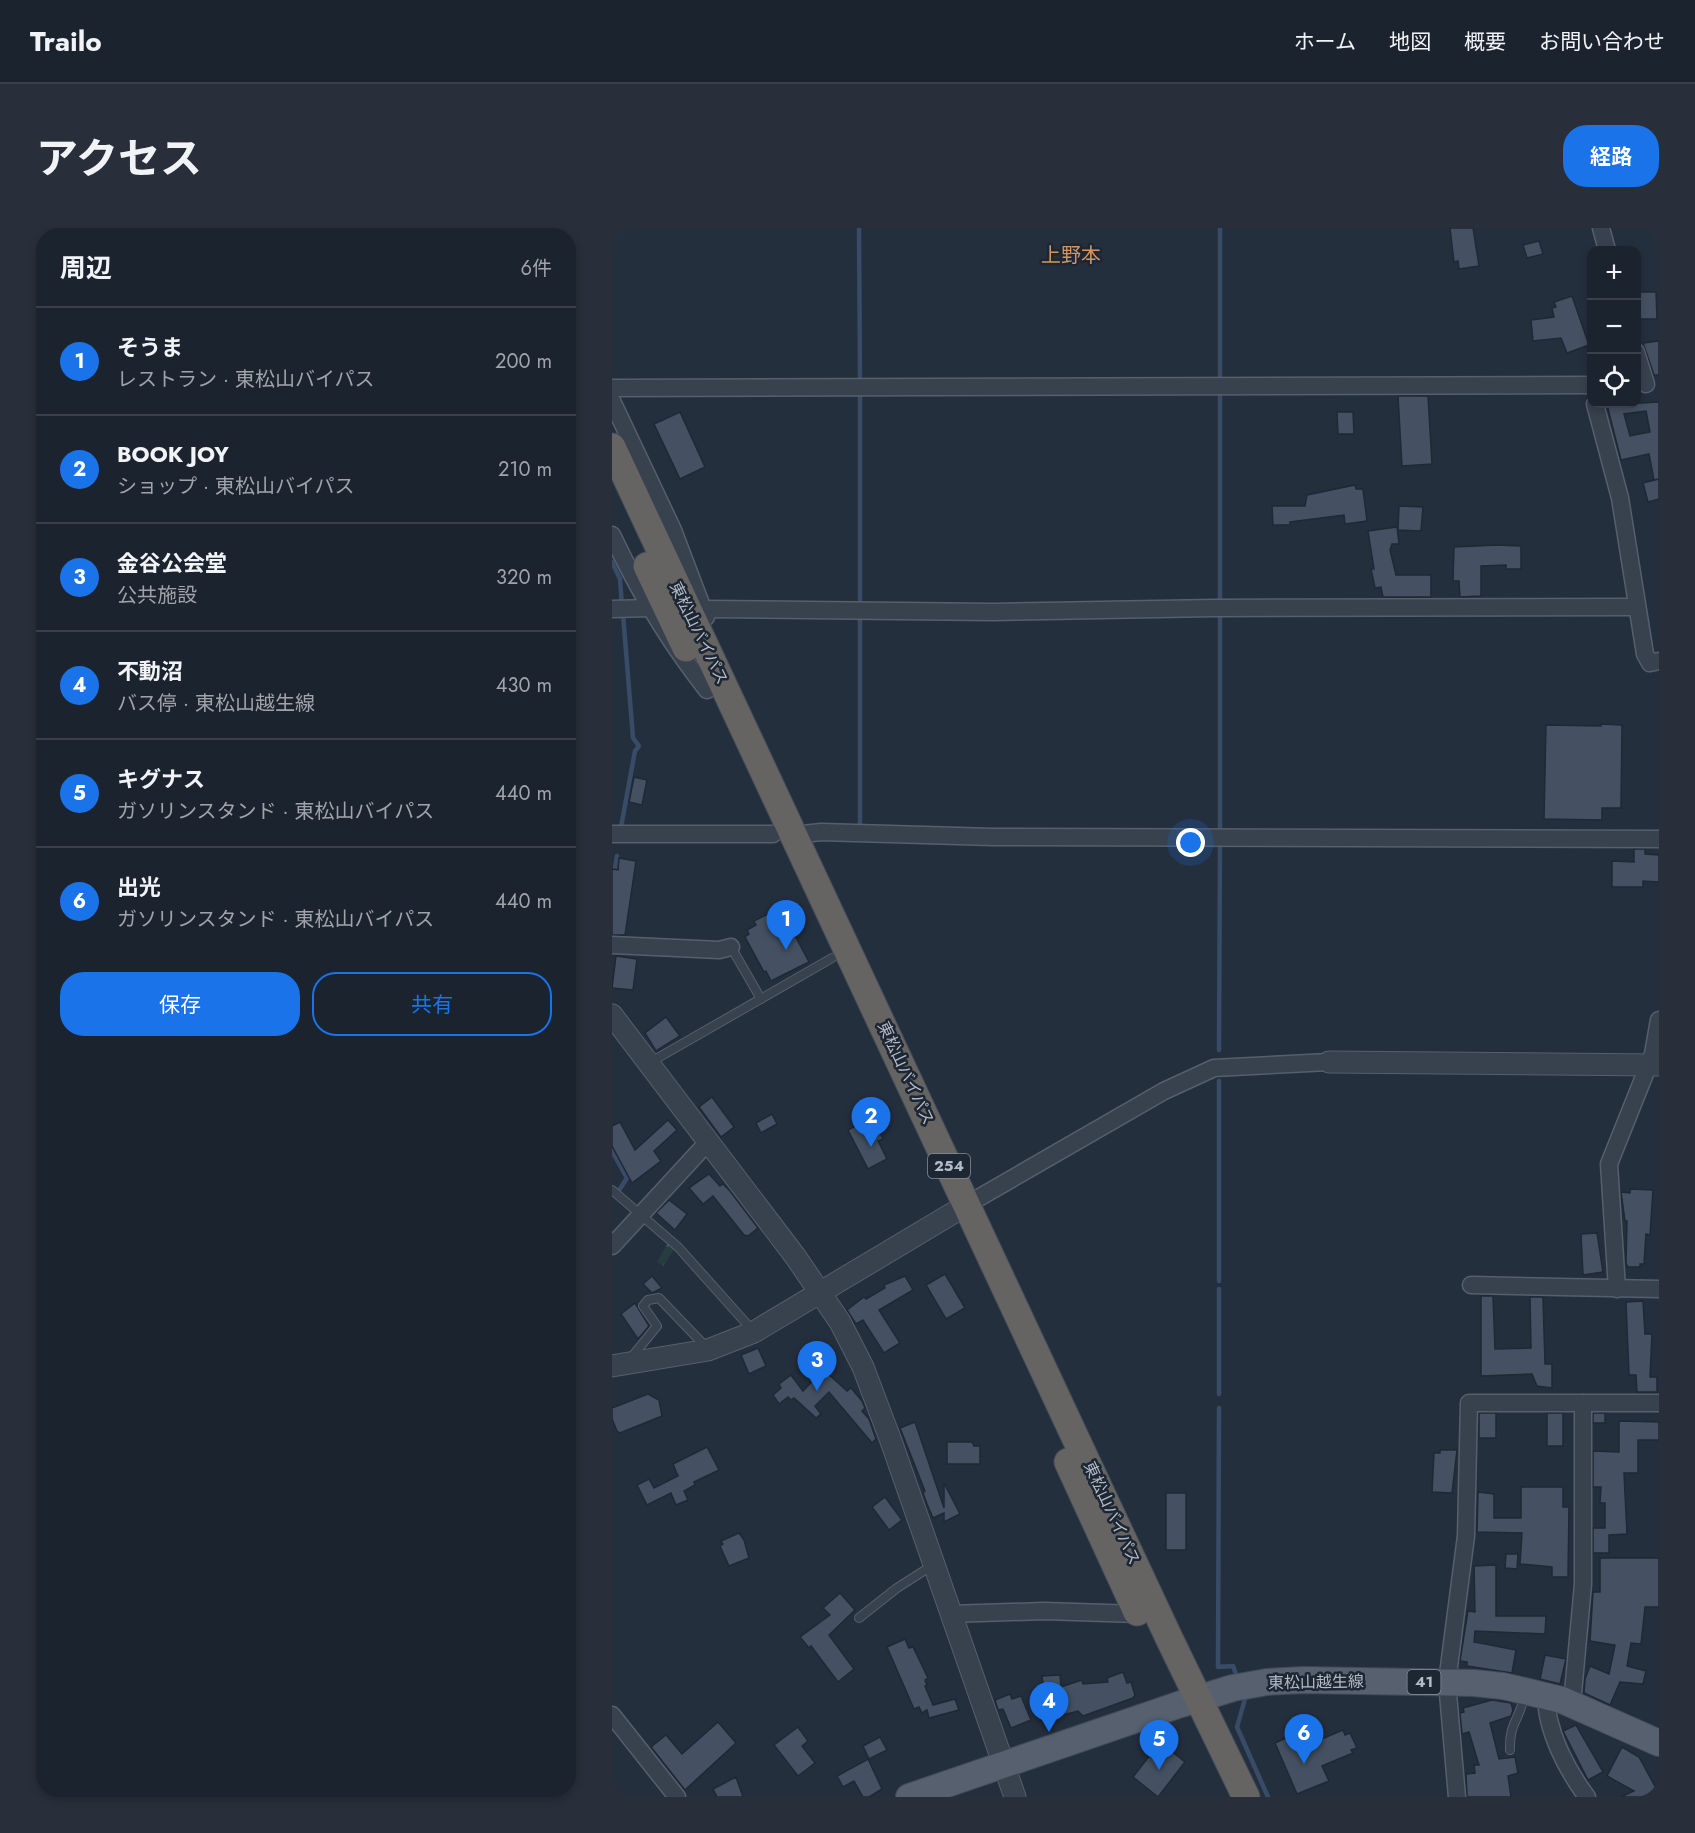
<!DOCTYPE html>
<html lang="ja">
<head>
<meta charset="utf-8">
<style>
	body { margin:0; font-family:Jost,"Noto Sans JP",sans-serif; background:#282f3a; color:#f1f3f6 }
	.controls { position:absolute; right:18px; top:18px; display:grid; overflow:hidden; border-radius:12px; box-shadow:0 3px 9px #0003 }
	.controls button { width:54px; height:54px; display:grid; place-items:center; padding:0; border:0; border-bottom:2px solid #39404a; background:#1b232e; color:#f1f3f6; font:30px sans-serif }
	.you { position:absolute; left:579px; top:615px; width:21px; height:21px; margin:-15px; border:4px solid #fff; border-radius:50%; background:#1a73e8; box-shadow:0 0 0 9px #1a73e833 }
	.badge { display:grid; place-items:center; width:39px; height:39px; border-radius:50%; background:#1a73e8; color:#fff; font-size:20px; font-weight:700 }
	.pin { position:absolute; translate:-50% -50px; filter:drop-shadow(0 2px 3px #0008) }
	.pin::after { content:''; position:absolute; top:32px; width:21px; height:18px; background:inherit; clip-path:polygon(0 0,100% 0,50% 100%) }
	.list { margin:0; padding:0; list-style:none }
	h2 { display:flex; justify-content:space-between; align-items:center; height:78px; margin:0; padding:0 24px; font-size:26px }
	h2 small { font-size:20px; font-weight:400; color:#a0a4aa }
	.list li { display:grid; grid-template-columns:39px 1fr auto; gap:18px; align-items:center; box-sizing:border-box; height:108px; padding:0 24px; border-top:2px solid #39404a }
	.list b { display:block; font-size:22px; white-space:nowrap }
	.list p { margin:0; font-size:20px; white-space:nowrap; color:#a0a4aa }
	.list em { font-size:20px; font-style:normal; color:#a0a4aa }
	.actions { display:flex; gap:12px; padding:18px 24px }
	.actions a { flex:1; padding:14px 0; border:2px solid #1a73e8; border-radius:24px; text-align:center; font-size:21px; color:#1a73e8 }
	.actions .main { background:#1a73e8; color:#fff }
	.icon { flex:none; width:33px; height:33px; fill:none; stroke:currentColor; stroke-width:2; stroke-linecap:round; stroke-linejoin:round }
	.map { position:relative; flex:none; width:1047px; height:1569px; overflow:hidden; border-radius:24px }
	header { display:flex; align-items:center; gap:36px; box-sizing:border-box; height:84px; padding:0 30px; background:#1b232e; border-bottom:2px solid #39404a }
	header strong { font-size:28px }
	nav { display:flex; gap:33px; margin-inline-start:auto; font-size:21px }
	.intro { display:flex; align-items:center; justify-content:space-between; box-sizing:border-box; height:144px; padding:0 36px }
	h1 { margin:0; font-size:42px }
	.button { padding:15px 27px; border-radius:24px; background:#1a73e8; color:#fff; font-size:21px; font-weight:700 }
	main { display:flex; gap:36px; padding:0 36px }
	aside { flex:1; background:#1b232e; border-radius:24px; box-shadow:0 3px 9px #0003 }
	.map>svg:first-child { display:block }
	.cemetery { fill:url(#cemetery-stones) }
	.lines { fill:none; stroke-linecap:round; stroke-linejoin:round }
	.stream { stroke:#394c67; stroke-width:4.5 }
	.building { fill:#455162; stroke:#1f2835; stroke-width:1.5; fill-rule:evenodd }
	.service-casing { stroke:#565f6c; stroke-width:10 }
	.minor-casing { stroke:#565f6c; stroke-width:19 }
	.tertiary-casing { stroke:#565f6c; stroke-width:23 }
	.primary-casing { stroke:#414a57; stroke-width:28 }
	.trunk-casing { stroke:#434c59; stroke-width:29 }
	.service { stroke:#38414e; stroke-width:8 }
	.minor { stroke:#38414e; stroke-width:16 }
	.tertiary { stroke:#38414e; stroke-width:21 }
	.primary { stroke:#56606e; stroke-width:26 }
	.trunk { stroke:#656462; stroke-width:27 }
	.labels { text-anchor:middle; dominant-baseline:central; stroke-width:5; stroke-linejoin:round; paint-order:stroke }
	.shield { fill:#1d2633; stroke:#878f9c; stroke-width:1.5 }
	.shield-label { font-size:15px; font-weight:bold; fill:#b4bcc9 }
	.street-label { font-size:16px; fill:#b4bcc9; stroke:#1d2633 }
	.quarter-label { font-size:20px; fill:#d59563; stroke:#1d2633 }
</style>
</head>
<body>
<header>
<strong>Trailo</strong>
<nav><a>ホーム</a><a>地図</a><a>概要</a><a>お問い合わせ</a></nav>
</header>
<div class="intro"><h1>アクセス</h1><a class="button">経路</a></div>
<main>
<aside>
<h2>周辺<small>6件</small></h2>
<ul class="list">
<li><span class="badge">1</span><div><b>そうま</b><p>レストラン · 東松山バイパス</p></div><em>200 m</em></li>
<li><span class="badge">2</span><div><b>BOOK JOY</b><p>ショップ · 東松山バイパス</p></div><em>210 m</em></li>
<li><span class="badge">3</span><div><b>金谷公会堂</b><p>公共施設</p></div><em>320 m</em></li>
<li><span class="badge">4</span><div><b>不動沼</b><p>バス停 · 東松山越生線</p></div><em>430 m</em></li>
<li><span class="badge">5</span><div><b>キグナス</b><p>ガソリンスタンド · 東松山バイパス</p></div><em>440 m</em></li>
<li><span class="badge">6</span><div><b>出光</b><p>ガソリンスタンド · 東松山バイパス</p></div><em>440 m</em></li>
</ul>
<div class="actions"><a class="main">保存</a><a>共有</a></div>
</aside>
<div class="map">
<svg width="1047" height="1569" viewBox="0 0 1047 1569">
	<defs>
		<pattern id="cemetery-stones" width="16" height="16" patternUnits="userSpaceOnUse" patternTransform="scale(1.5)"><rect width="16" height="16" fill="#263c3f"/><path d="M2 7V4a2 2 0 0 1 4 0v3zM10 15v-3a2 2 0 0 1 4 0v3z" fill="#435659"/></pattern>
	</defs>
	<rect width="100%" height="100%" fill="#242f3e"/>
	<path class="cemetery" d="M57,1013l7,6 -13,19 -6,-4z"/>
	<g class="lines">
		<g class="stream">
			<path d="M247,0l1,151"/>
			<path d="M608,151v-151"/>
			<path d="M0,334l8,17 2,27"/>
			<path d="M608,376v-213"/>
			<path d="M248,378v-217"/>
			<path d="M248,385v217"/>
			<path d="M9,599l14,-76 4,-5 -6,-8 -10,-124"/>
			<path d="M608,601v-217"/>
			<path d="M2,646l3,-18"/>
			<path d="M607,822l1,-206"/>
			<path d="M0,923l15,27 -11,17"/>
			<path d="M607,1053v-200"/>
			<path d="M607,1166v-105"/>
			<path d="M607,1180l-1,259 15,-1 5,14"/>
			<path d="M631,1466l2,5 -8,28 31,70"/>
		</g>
	</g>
	<g class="building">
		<path d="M838,0h23l6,38 -20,3 -1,-8 -4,1z"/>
		<path d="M927,13l4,13 -16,4 -4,-13z"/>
		<path d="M1028,64h16l1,27h-18z"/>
		<path d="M960,68l17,49 -22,8 -6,-15 -28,3 -2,-21 23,-3 -2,-9 4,-1 -2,-5z"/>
		<path d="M1047,113v34h-5l-11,-32z"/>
		<path d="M786,168h30l4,68 -30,2z"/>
		<path d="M1047,174v97l-11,3 -5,-19 16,-4 -5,1 -5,-26 -28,6 -14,-55zM1034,183l4,21 -20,4 -6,-22z"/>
		<path d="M68,184l25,55 -25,12 -26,-55z"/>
		<path d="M725,184h16l1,22h-16z"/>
		<path d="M743,257l1,4h7l4,32 -22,3 -1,-9 -54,7v3h-17l-1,-19h33l2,-11z"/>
		<path d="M787,278l24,1 -2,24 -23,-1z"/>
		<path d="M785,299l2,17h-7l-2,6 6,25h35v22h-48l-2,-10 -6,1 -4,-19h3l-6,-38z"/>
		<path d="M885,317l24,1v23h-15v-4l-25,1v30l-21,1 -1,-16h-6l1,-34z"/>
		<path d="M989,496l21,1 -1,83h-19v12l-58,-1 2,-94 55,1z"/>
		<path d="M22,549l13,3 -5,25 -13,-3z"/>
		<path d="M1022,621h11v5l14,1v27l-16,-1v6h-31v-26l22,1z"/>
		<path d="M7,630l17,3 -11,74h-13v-66l6,1z"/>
		<path d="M171,685l26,49 -38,19 -5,-10 -2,1 -19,-35 4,-3 -2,-4 9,-5 -2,-4 14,-7 2,5z"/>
		<path d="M4,728l21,3 -4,31 -21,-2z"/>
		<path d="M54,789l14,19 -24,15 -11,-18z"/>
		<path d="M100,869l22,30 -13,10 -22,-30z"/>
		<path d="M160,886l5,10 -16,9 -5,-10z"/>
		<path d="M256,891l3,6 4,-2 8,16 -5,2 9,18 -19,10 -20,-39z"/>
		<path d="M56,892l9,10 -23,21 7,10 -29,22 -20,-37v-20l8,-4 15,28z"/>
		<path d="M97,946l11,12 3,-2 7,7 28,37 -10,8 -4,-1 -31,-39 -10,8 -14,-16z"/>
		<path d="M1018,961l23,1 -3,45 -4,-1 -2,30h-4v3h-12l-2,-4 1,-42h-2l-4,-29 9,1z"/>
		<path d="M57,972l18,14 -12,16 -19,-17z"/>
		<path d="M985,1005l6,39 -20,3 -2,-41z"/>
		<path d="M333,1046l20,34 -19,11 -20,-34z"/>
		<path d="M40,1048l10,12 -10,5 -9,-9z"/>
		<path d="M293,1048l8,14 -34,20 21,33 -16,10 -21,-33 -7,4 -9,-14 17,-13 2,2 19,-11 -1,-3z"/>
		<path d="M869,1068h12l2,53 36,-1 -1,-51h13l2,67h7v24l-15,-2 -5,-12 -51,2z"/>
		<path d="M1031,1073l2,33h7l-2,43h7v15h-20l-1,-17h-7l-3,-73z"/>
		<path d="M23,1075l14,23 -11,13 -17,-25z"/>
		<path d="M146,1120l8,18 -17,8 -8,-19z"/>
		<path d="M213,1143l22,20 4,-3 11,13 3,7 -3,3 7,8 7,20 -4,4 -43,-51 -14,14 6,8 -5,4 -22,-20 -3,2 -3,-3 -9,7 -6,-9 8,-7 -2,-4 12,-9 12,16 15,-16 2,2z"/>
		<path d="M36,1166l11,6 3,16 -42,17 -3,-2 -5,-12v-11z"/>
		<rect x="867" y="1185" width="17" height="25"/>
		<rect x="935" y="1185" width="16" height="33"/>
		<rect x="981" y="1185" width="12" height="10"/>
		<path d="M1007,1193l40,1v18h-21v33h-14l3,61 -18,1v18h-16v-25h12v-25h-5l1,-16h-8v-36l26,1z"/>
		<path d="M303,1194l29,86v-25l16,31 -16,8v-9l-11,5 -6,-14 -4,-11 2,-2 -25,-63z"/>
		<path d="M335,1214h25l2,4h6v18h-33z"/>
		<path d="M95,1219l12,23 -25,12 1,3 -11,6 4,9 -12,5 -5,-12 -24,12 -10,-20 12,-6 5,9 24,-12 -5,-12z"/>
		<path d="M828,1222h17l-5,43 -20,-1 2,-39h6z"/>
		<path d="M909,1259h42v20h6l-1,70h-16v-10l-32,-3 2,-31 -45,-1 1,-40 16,2v24h27z"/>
		<rect x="554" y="1265" width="20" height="57"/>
		<path d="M273,1269l17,23 -13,10 -17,-23z"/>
		<path d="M127,1305l5,7 5,18 -20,8 -9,-20 3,-2 -2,-3z"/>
		<path d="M894,1326h12l-1,15 -12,-1z"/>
		<path d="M988,1330h59v49h-14l-4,37 -10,-1 -4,23 19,5 -3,13 -23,-2 -10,23 -26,-12 1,-14 5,-13 19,8 6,-29 -25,-4 3,-49h7z"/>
		<path d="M884,1337v51h50l-1,18 -70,-3 -1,11 42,8 -4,23 -45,-7v-4l-7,-1 8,-50 7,1 -1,-46z"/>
		<path d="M228,1365l15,17 -26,25 25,34 -16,13 -27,-36 -2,2 -9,-11 30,-22 -7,-7z"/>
		<path d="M293,1411l4,9 4,-1 15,31 -3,2 2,5 -2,1 8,19 22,-6 4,11 -30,8 -2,-8 -5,3 -3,-6 -5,2 -27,-62z"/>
		<path d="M933,1427l21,4 -6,25 -20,-5z"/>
		<path d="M511,1444l4,11 4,-1 4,13 -2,3 -50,18 -5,-5 -30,8 -6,-43 18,-1 1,12 21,-7 1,4 25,-2 -1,-4z"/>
		<path d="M398,1466l2,5 9,-3 10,24 -20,8 -8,-19 -5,1 -3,-10z"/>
		<path d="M880,1472l19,3 2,7 -2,6 -21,7 9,36 16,-2 3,16 -10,3 3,21h-44l-1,-23 9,-1 -1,-8h5l-10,-33 -7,2 -2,-21 4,-1 -1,-4z"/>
		<path d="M106,1494l18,21 -51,47 -34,-43 15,-12 16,19z"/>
		<path d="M964,1497l27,47 -15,8 -25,-49z"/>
		<path d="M186,1499l10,14 -6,5 13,17 -17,13 -24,-31z"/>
		<path d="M694,1501l6,14 31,-13 2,5 5,-2 7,15 -6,2 2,3 -31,13 7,15 -32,13 -22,-51z"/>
		<path d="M268,1509l7,13 -18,9 -6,-13z"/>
		<path d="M548,1514l25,20 -27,35 -25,-20z"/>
		<path d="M1010,1519l17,10 18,33 -2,1 2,6h-36l13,-6 -27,-15z"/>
		<path d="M256,1531l14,30 -13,8h-6l-9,-16 -11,6 -6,-11z"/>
		<path d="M124,1549l7,20h-26l-4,-8z"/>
	</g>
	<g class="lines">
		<g class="service-casing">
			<g id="service">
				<path d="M119,719l30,52"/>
				<path d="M37,835l183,-105"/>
				<path d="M0,962l66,57 76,85"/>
				<path d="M18,1131l27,-33 -14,-20 5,-6 11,-2 49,51"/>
				<path d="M247,1390l38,-30 36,-23"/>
				<path d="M898,1522c-1,-28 10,-30 15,-56"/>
			</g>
		</g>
		<g class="minor-casing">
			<g id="minor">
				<path d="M989,0l6,22"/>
				<path d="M1024,124l10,32"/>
				<path d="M0,160l980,-3"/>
				<path d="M0,173l61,129 33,87"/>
				<path d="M983,176l25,94 25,156 5,9 9,-2"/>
				<path d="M0,307c26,55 58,108 95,155"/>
				<path d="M0,381l39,-1"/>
				<path d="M93,381l288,3 221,-4 422,-1"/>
				<path d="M0,606h161"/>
				<path d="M182,607l27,-3 172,5 666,2"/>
				<path d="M0,717l107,5 12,-3"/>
				<path d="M356,976l196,-113 50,-23 115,-6"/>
				<path d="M0,1018l95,-103"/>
				<path d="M859,1057l188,4"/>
				<path d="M1005,1061l-8,-125 44,-110 6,-34"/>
				<path d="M338,1386l94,-3 94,3"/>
				<path d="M934,1467c0,36 21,75 41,102"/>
				<path d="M960,1476l11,-120v-181"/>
				<path d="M0,1487l65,82"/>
				<path d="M845,1569l-10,-115 19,-146 3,-133h190"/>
			</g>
		</g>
		<g class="tertiary-casing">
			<g id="tertiary">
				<path d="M0,787l183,241 45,66 23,45 28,74 124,356"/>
				<path d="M717,834l330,3"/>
				<path d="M0,1138l96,-16 46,-18 214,-128"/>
			</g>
		</g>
		<g class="primary-casing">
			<path id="primary" d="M297,1569l272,-93 52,-16 34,-6 36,-2 171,3 29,3 59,14 97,43"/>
		</g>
		<g class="trunk-casing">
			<g id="trunk">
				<path d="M0,219l557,1191 77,159"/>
				<path d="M35,338l39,82"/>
				<path d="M456,1234l69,150"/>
			</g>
		</g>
		<use href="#service" class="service"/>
		<use href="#minor" class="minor"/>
		<use href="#tertiary" class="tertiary"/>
		<use href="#primary" class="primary"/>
		<use href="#trunk" class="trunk"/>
	</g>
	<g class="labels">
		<g class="shield">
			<rect x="316" y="926" width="42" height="24" rx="4.5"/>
			<rect x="795.5" y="1442" width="33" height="24" rx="4.5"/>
		</g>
		<g class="shield-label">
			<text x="337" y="938">254</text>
			<text x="812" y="1454">41</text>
		</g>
		<g class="street-label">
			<text transform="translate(87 405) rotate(64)">東松山バイパス</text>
			<text transform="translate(294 845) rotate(65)">東松山バイパス</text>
			<text transform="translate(500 1285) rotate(65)">東松山バイパス</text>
			<text transform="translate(704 1454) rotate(-1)">東松山越生線</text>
		</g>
		<g class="quarter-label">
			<text x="459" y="27">上野本</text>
		</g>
	</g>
</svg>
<div class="controls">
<button>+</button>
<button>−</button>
<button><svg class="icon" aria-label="locate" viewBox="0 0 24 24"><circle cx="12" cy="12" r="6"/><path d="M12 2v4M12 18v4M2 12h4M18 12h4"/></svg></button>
</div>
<div class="you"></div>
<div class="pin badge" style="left:174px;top:722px">1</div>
<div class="pin badge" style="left:259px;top:919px">2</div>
<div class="pin badge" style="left:205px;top:1163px">3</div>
<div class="pin badge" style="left:437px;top:1504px">4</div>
<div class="pin badge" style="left:547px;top:1542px">5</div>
<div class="pin badge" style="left:692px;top:1536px">6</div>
</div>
</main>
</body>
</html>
